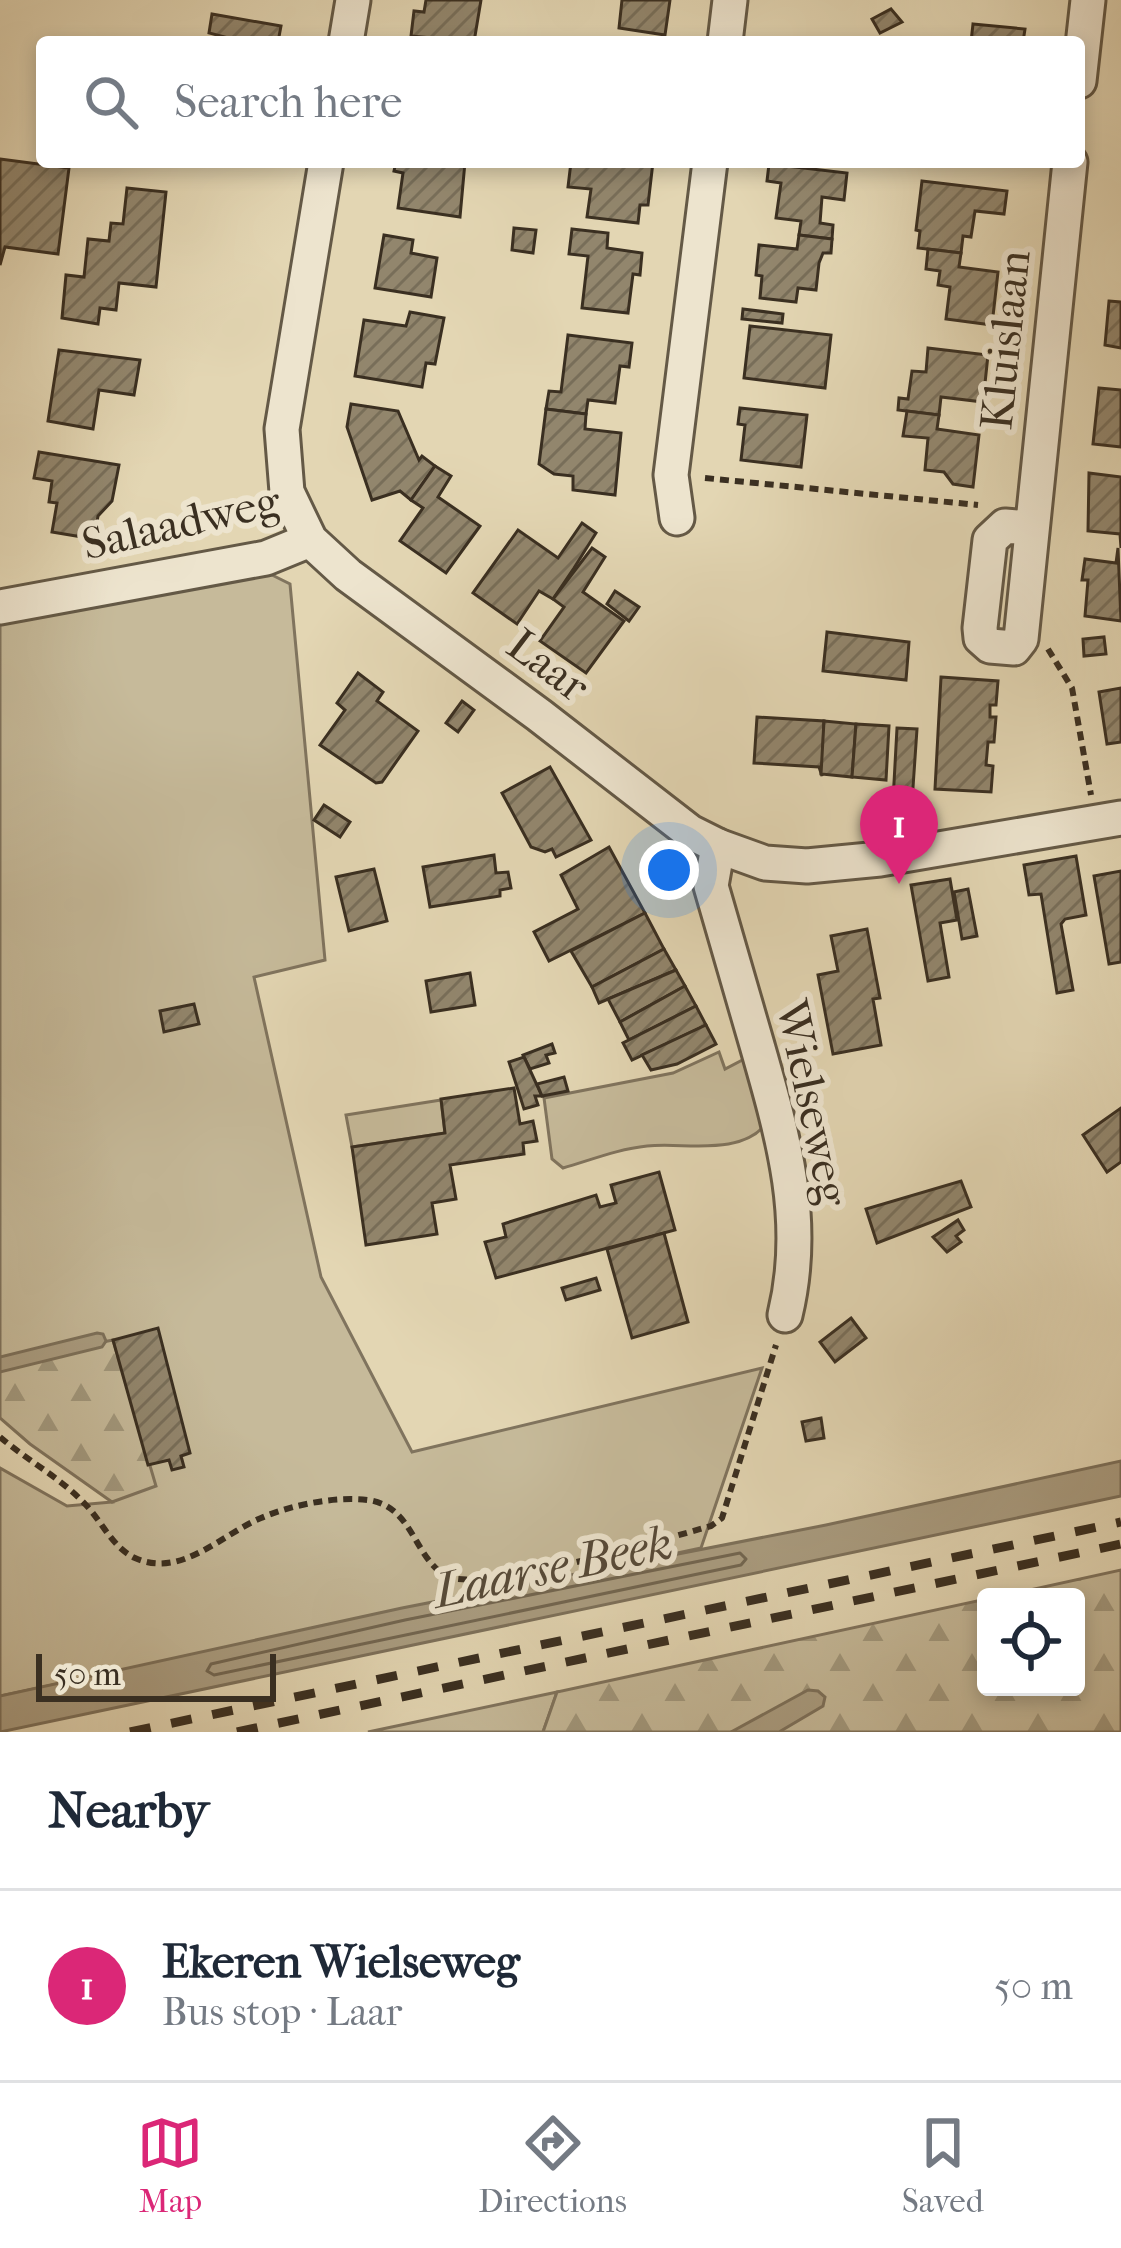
<!DOCTYPE html>
<html lang="en">
<head>
<meta charset="utf-8">
<style>
	body { margin:0; font-family:"IM FELL French Canon",serif; background:#f6f6f7; color:#1f2937 }
	.controls { position:absolute; right:36px; bottom:36px; display:grid; overflow:hidden; border-radius:12px; box-shadow:0 6px 18px #0003 }
	.controls button { width:108px; height:108px; display:grid; place-items:center; padding:0; border:0; border-bottom:3px solid #e0e1e3; background:#fff; color:#1f2937; font:60px sans-serif }
	.scale { position:absolute; left:36px; bottom:30px; width:240px; box-sizing:border-box; padding-left:12px; border:6px solid #3a2f21; border-top:0; font-size:33px; line-height:42px; white-space:nowrap; color:#3a2f21; -webkit-text-stroke:9px #ede4ce; paint-order:stroke }
	.you { position:absolute; left:669px; top:870px; width:42px; height:42px; margin:-30px; border:9px solid #fff; border-radius:50%; background:#1a73e8; box-shadow:0 0 0 18px #1a73e833 }
	.badge { display:grid; place-items:center; width:78px; height:78px; border-radius:50%; background:#db2777; color:#fff; font-size:39px; font-weight:700 }
	.pin { position:absolute; translate:-50% -99px; filter:drop-shadow(0 3px 6px #0008) }
	.pin::after { content:''; position:absolute; top:63px; width:42px; height:36px; background:inherit; clip-path:polygon(0 0,100% 0,50% 100%) }
	.list { margin:0; padding:0; list-style:none }
	h2 { display:flex; justify-content:space-between; align-items:center; height:156px; margin:0; padding:0 48px; font-size:51px }
	h2 small { font-size:39px; font-weight:400; color:#747a83 }
	.list li { display:grid; grid-template-columns:78px 1fr auto; gap:36px; align-items:center; box-sizing:border-box; height:192px; padding:0 48px; border-top:3px solid #e0e1e3 }
	.list b { display:block; font-size:45px; white-space:nowrap }
	.list p { margin:0; font-size:39px; white-space:nowrap; color:#747a83 }
	.list em { font-size:39px; font-style:normal; color:#747a83 }
	.icon { flex:none; width:66px; height:66px; fill:none; stroke:currentColor; stroke-width:2; stroke-linecap:round; stroke-linejoin:round }
	.map { position:relative; flex:none; width:1121px; height:1732px; overflow:hidden }
	.search { position:absolute; background:#fff; box-shadow:0 6px 18px #0003; left:36px; right:36px; top:36px; height:132px; display:flex; align-items:center; gap:30px; box-sizing:border-box; padding:0 42px; border-radius:12px; color:#747a83; font-size:45px }
	.sheet { height:348px; background:#fff }
	nav { display:flex; justify-content:space-around; align-items:center; box-sizing:border-box; height:168px; border-top:3px solid #e0e1e3; background:#fff; font-size:33px; color:#747a83 }
	nav a { display:grid; justify-items:center; gap:6px }
	nav .on { color:#db2777 }
	.map>svg:first-child { display:block }
	.grass { fill:#c6ba9a; stroke:#80745e; stroke-width:3 }
	.forest { fill:url(#forest-firs); stroke:#80745e; stroke-width:3 }
	.water { fill:#aa9d81; stroke:#7d715b; stroke-width:3 }
	.lines { fill:none; stroke-linecap:round; stroke-linejoin:round }
	.shore { stroke:#726651; stroke-width:3 }
	.building { fill:url(#building-hatch); stroke:#3a2f21; stroke-width:3 }
	.street-casing { stroke:#645946; stroke-width:39 }
	.path { stroke:#3a2f21; stroke-width:6; stroke-dasharray:9 6; stroke-linecap:butt }
	.street { stroke:#ede4ce; stroke-width:33 }
	.rail { stroke:#3a2f21; stroke-width:9; stroke-dasharray:21 21; stroke-linecap:butt }
	.labels { text-anchor:middle; dominant-baseline:central; stroke-width:12; stroke-linejoin:round; paint-order:stroke }
	.street-label { font-size:45px; fill:#3a2f21; stroke:#ede4ce }
	.water-label { font-size:48px; font-style:italic; fill:#564a39; stroke:#ede4ce }
</style>
</head>
<body>
<div class="map">
<svg width="1121" height="1732" viewBox="0 0 1121 1732">
	<defs>
		<pattern id="forest-firs" width="22" height="20" patternUnits="userSpaceOnUse" patternTransform="scale(3)"><rect width="22" height="20" fill="#c6ba9a"/><path d="M5 1l3.5 6h-7zM16 11l3.5 6h-7z" fill="#a2987d"/></pattern>
		<pattern id="building-hatch" width="6" height="6" patternUnits="userSpaceOnUse" patternTransform="scale(3)"><rect width="6" height="6" fill="#92866d"/><path d="M-1 1l2-2M0 6l6-6M5 7l2-2" fill="none" stroke="#786e59"/></pattern>
	</defs>
	<rect width="100%" height="100%" fill="#e3d6b3"/>
	<filter id="stains"><feTurbulence type="fractalNoise" baseFrequency=".00167" numOctaves="4"/><feColorMatrix values="0 0 0 0 .2 0 0 0 0 .09 0 0 0 0 .02 0 0 0 .5 -.17"/></filter>
	<radialGradient id="worn" r=".72"><stop offset=".6" stop-color="#630" stop-opacity="0"/><stop offset="1" stop-color="#630" stop-opacity=".3"/></radialGradient>
	<g class="grass">
		<path d="M270,574l20,10 35,376 -71,17 67,300 91,175 350,-84 -61,180 -701,148v-228l67,38 45,-4 -112,-140v-741z"/>
		<path d="M719,1052l6,17 27,-14 14,69c-27,33 -81,18 -119,22 -29,3 -56,14 -84,22l-11,-9 -8,-61 129,-25z"/>
		<path d="M441,1100l4,33 -93,14 -6,-32z"/>
		<path d="M557,1692l-14,40h-175z"/>
	</g>
	<g class="forest">
		<path d="M113,1340l43,146 -44,16 -82,-58 -30,-26v-56z"/>
		<path d="M1121,1570v162h-578l14,-40 429,-93v88h90v-90h-78z"/>
	</g>
	<g class="water">
		<path d="M97,1333l6,1 3,7 -4,6 -102,25v-15z"/>
		<path d="M1121,1461v35l-1121,236v-36l402,-88 424,-83z"/>
		<path d="M808,1690l10,1 7,6 -2,9 -44,26h-48z"/>
	</g>
	<g class="lines">
		<path class="shore" d="M740,1553l6,6 -5,6 -527,110 -7,-4 4,-7 194,-44z"/>
	</g>
	<g class="building">
		<path d="M426,0h55l-7,42 -63,-6 3,-25 10,1z"/>
		<path d="M622,0h48l-5,35 -46,-7z"/>
		<path d="M891,9l11,13 -22,11 -8,-14z"/>
		<path d="M212,14l69,12 -3,16h-54l1,-5 -16,-4z"/>
		<path d="M973,24l52,5 -2,13h-52z"/>
		<path d="M0,159l69,9 -11,86 -53,-7 -5,18z"/>
		<path d="M396,162h69l-5,55 -62,-9 5,-35 -9,-2z"/>
		<path d="M571,162l50,3v-3h32l-5,43h-8l-2,18 -51,-6 4,-28 -23,-2z"/>
		<path d="M769,164l78,9 -3,27 -22,-3 -2,26 13,2 -1,14 -33,-4 2,-14 -25,-3 5,-35 -14,-2z"/>
		<path d="M922,181l85,10 -3,23 -29,-3 -4,26 -8,-1 -2,17 -43,-5 2,-17 -4,-1z"/>
		<path d="M127,188l39,4 -10,95 -37,-4 -3,27 -16,-2 -2,16 -36,-6 4,-43 18,2 4,-38 21,2 2,-18 12,1z"/>
		<path d="M514,228l22,2 -3,23 -21,-3z"/>
		<path d="M572,229l36,4 -1,15 35,5 -2,22 -7,-1 -5,39 -46,-5 6,-52 -19,-2z"/>
		<path d="M384,235l29,5 -2,13 26,5 -6,39 -56,-9z"/>
		<path d="M799,235l33,4 -1,14h-8l-4,10 -3,27 -18,-2 -2,14 -36,-4 2,-22 -6,-1 3,-30 38,4z"/>
		<path d="M928,249l33,4 -2,14 39,5 -6,53 -46,-6 4,-32 -12,-2 2,-14 -14,-2z"/>
		<path d="M1109,301l12,1v46l-16,-3z"/>
		<path d="M743,309l40,5 -1,9 -40,-4z"/>
		<path d="M410,312l34,6 -9,46 -9,-1 -4,24 -67,-11 9,-56 42,6z"/>
		<path d="M750,326l81,9 -6,53 -81,-10z"/>
		<path d="M568,335l64,8 -3,24 -9,-1 -5,37 -27,-3 -2,14 -40,-5 3,-18 12,1z"/>
		<path d="M928,348l60,7 -5,47 -42,-5 -2,18 -41,-5 1,-12 9,1 4,-28 14,1z"/>
		<path d="M59,350l81,10 -6,35 -35,-5 -6,39 -45,-8z"/>
		<path d="M1099,388l22,2v57l-28,-3z"/>
		<path d="M351,404l47,7 21,49 3,-4 13,10 -24,34 -11,-9 -28,9 -25,-73z"/>
		<path d="M740,408l67,7 -6,52 -60,-7 4,-35 -7,-1z"/>
		<path d="M546,409l40,5 -1,15 36,4 -6,62 -42,-5v-14l-19,-2 -15,-10z"/>
		<path d="M907,411l32,4 -2,14 42,6 -6,52 -20,-3 -9,-12 -19,-2 3,-32 -25,-2z"/>
		<path d="M39,452l80,13 -7,36 -14,15 -4,23 -42,-7 5,-29 -8,-1 3,-21 -18,-3z"/>
		<path d="M435,466l16,10 -13,21 42,29 -34,47 -46,-32 23,-33 -12,-8z"/>
		<path d="M1089,473l32,4v71l-1,-14 -32,-3z"/>
		<path d="M582,523l14,10 -22,35 -21,31 -14,-8 -22,33 -44,-31 45,-63 40,28z"/>
		<path d="M592,548l13,9 -22,35 41,29 -38,52 -46,-32 24,-34 -11,-8z"/>
		<path d="M1118,548l3,73 -36,-5 3,-36h-6l3,-21 31,4z"/>
		<path d="M615,591l24,16 -10,14 -22,-17z"/>
		<path d="M827,632l82,10 -3,38 -83,-9z"/>
		<path d="M1104,637l2,17 -22,2 -1,-17z"/>
		<path d="M358,673l25,19 -6,9 41,30 -36,51 -6,1 -56,-38 25,-35 -8,-7z"/>
		<path d="M941,677l57,4 -2,24h-6v12h6l-2,25h-6l-2,23 7,1 -2,26 -56,-3z"/>
		<path d="M1121,688v54l-14,2 -8,-52z"/>
		<path d="M462,701l12,9 -16,22 -12,-9z"/>
		<path d="M757,717l67,4 -2,55 -3,-9 -65,-4z"/>
		<path d="M824,721l32,3 -4,53 -31,-3z"/>
		<path d="M856,724l33,2 -3,54 -34,-3z"/>
		<path d="M897,728l20,1 -5,73 -19,-1z"/>
		<path d="M550,767l41,73 -35,17 -4,-8 -7,3 -14,-5 -29,-54z"/>
		<path d="M324,805l26,17 -10,15 -26,-17z"/>
		<path d="M609,847l36,66 -96,48 -15,-29 44,-23 -17,-34z"/>
		<path d="M494,855l2,18 12,-1 3,16 -11,2v6l-70,11 -7,-40z"/>
		<path d="M1076,856l10,59 -21,4 -4,5 12,66 -16,3 -16,-99 -12,1 -5,-30z"/>
		<path d="M374,869l13,52 -38,10 -13,-54z"/>
		<path d="M1121,871v91l-12,2 -15,-88z"/>
		<path d="M950,879l7,41 -17,3 9,54 -21,4 -17,-96z"/>
		<path d="M968,889l9,47 -15,3 -8,-47z"/>
		<path d="M645,913l19,36 -72,38 -21,-36z"/>
		<path d="M867,929l13,69 -7,1 8,46 -48,9 -15,-79 20,-4 -7,-35z"/>
		<path d="M664,949l12,21 -77,33 -7,-16z"/>
		<path d="M676,970l9,16 -65,36 -12,-23z"/>
		<path d="M470,973l5,32 -44,7 -5,-31z"/>
		<path d="M685,986l11,20 -67,34 -9,-18z"/>
		<path d="M194,1004l5,20 -35,8 -4,-21z"/>
		<path d="M696,1006l10,19 -74,35 -9,-17z"/>
		<path d="M706,1025l10,19 -39,20 -26,6 -9,-15z"/>
		<path d="M552,1044l3,9 -9,2 3,8 -19,6 -7,-14z"/>
		<path d="M524,1057l18,39h-7l3,9 -14,4 -15,-47z"/>
		<path d="M564,1077l4,14 -26,5 -5,-12z"/>
		<path d="M514,1088l6,36 13,-3 4,20 -14,2 1,11 -74,11 6,34 -24,4 5,31 -71,11 -14,-98 93,-14 -4,-34z"/>
		<path d="M1121,1108v54l-14,10 -24,-37z"/>
		<path d="M659,1172l16,58 -179,48 -11,-36 21,-5 -3,-13 93,-29 4,12 16,-4 -5,-18z"/>
		<path d="M961,1181l10,26 -94,36 -11,-34z"/>
		<path d="M958,1220l6,10 -8,6 5,6 -14,10 -14,-15z"/>
		<path d="M664,1233l24,89 -56,16 -25,-89z"/>
		<path d="M596,1278l4,12 -34,10 -4,-12z"/>
		<path d="M851,1318l15,20 -31,24 -15,-20z"/>
		<path d="M158,1328l32,125 -9,3 3,11 -12,3 -3,-10 -21,5 -35,-125z"/>
		<path d="M821,1418l3,20 -18,3 -4,-19z"/>
	</g>
	<g class="lines">
		<g class="street-casing">
			<g id="street">
				<path d="M346,42l7,-42"/>
				<path d="M725,42l5,-42"/>
				<path d="M1079,81l9,-81"/>
				<path d="M326,162l-44,267 5,63 23,48 38,35 191,140 151,117 28,14 47,17 42,3 73,-7 241,-41"/>
				<path d="M677,518l-6,-43 39,-313"/>
				<path d="M1032,528l-27,-2 -15,14 -10,88 1,10 9,8 24,2 7,-9 49,-477"/>
				<path d="M0,607l266,-49 44,-18"/>
				<path d="M718,846l-7,40c15,53 31,106 46,159 26,91 51,176 28,270"/>
			</g>
		</g>
		<g class="path">
			<path d="M705,478l273,27"/>
			<path d="M1048,649l24,39 19,107"/>
			<path d="M0,1437c28,24 61,41 86,68 17,18 26,42 49,53 46,21 87,-24 126,-40 30,-13 74,-22 107,-18 44,6 45,54 76,75 32,21 223,-37 267,-49l11,-8 54,-173"/>
		</g>
		<use href="#street" class="street"/>
		<g class="rail">
			<path d="M130,1732l991,-210"/>
			<path d="M237,1732l884,-188"/>
		</g>
	</g>
	<g class="labels">
		<g class="street-label">
			<text transform="translate(1006 340) rotate(-84)">Kluislaan</text>
			<text transform="translate(181 523) rotate(-13)">Salaadweg</text>
			<text transform="translate(548 666) rotate(37)">Laar</text>
			<text transform="translate(812 1103) rotate(78)">Wielseweg</text>
		</g>
		<g class="water-label">
			<text transform="translate(553 1567) rotate(-12)">Laarse Beek</text>
		</g>
	</g>
	<rect width="100%" height="100%" filter="url(#stains)"/>
	<rect width="100%" height="100%" fill="url(#worn)"/>
</svg>
<div class="controls">
<button><svg class="icon" aria-label="locate" viewBox="0 0 24 24"><circle cx="12" cy="12" r="6"/><path d="M12 2v4M12 18v4M2 12h4M18 12h4"/></svg></button>
</div>
<div class="scale">50 m</div>
<div class="you"></div>
<div class="pin badge" style="left:899px;top:884px">1</div>
<div class="search"><svg class="icon" aria-label="search" viewBox="0 0 24 24"><circle cx="10" cy="10" r="6"/><path d="M15 15l6 6"/></svg>Search here</div>
</div>
<section class="sheet">
<h2>Nearby<small></small></h2>
<ul class="list">
<li><span class="badge">1</span><div><b>Ekeren Wielseweg</b><p>Bus stop · Laar</p></div><em>50 m</em></li>
</ul>
</section>
<nav>
<a class="on"><svg class="icon" aria-label="map" viewBox="0 0 24 24"><path d="M3 6l6-2 6 2 6-2v14l-6 2-6-2-6 2zM9 4v14M15 6v14"/></svg>Map</a>
<a><svg class="icon" aria-label="directions" viewBox="0 0 24 24"><path d="M12 3l9 9-9 9-9-9zM9 14v-3h6M13 9l2 2-2 2"/></svg>Directions</a>
<a><svg class="icon" aria-label="saved" viewBox="0 0 24 24"><path d="M7 4h10v16l-5-4-5 4z"/></svg>Saved</a>
</nav>
</body>
</html>
